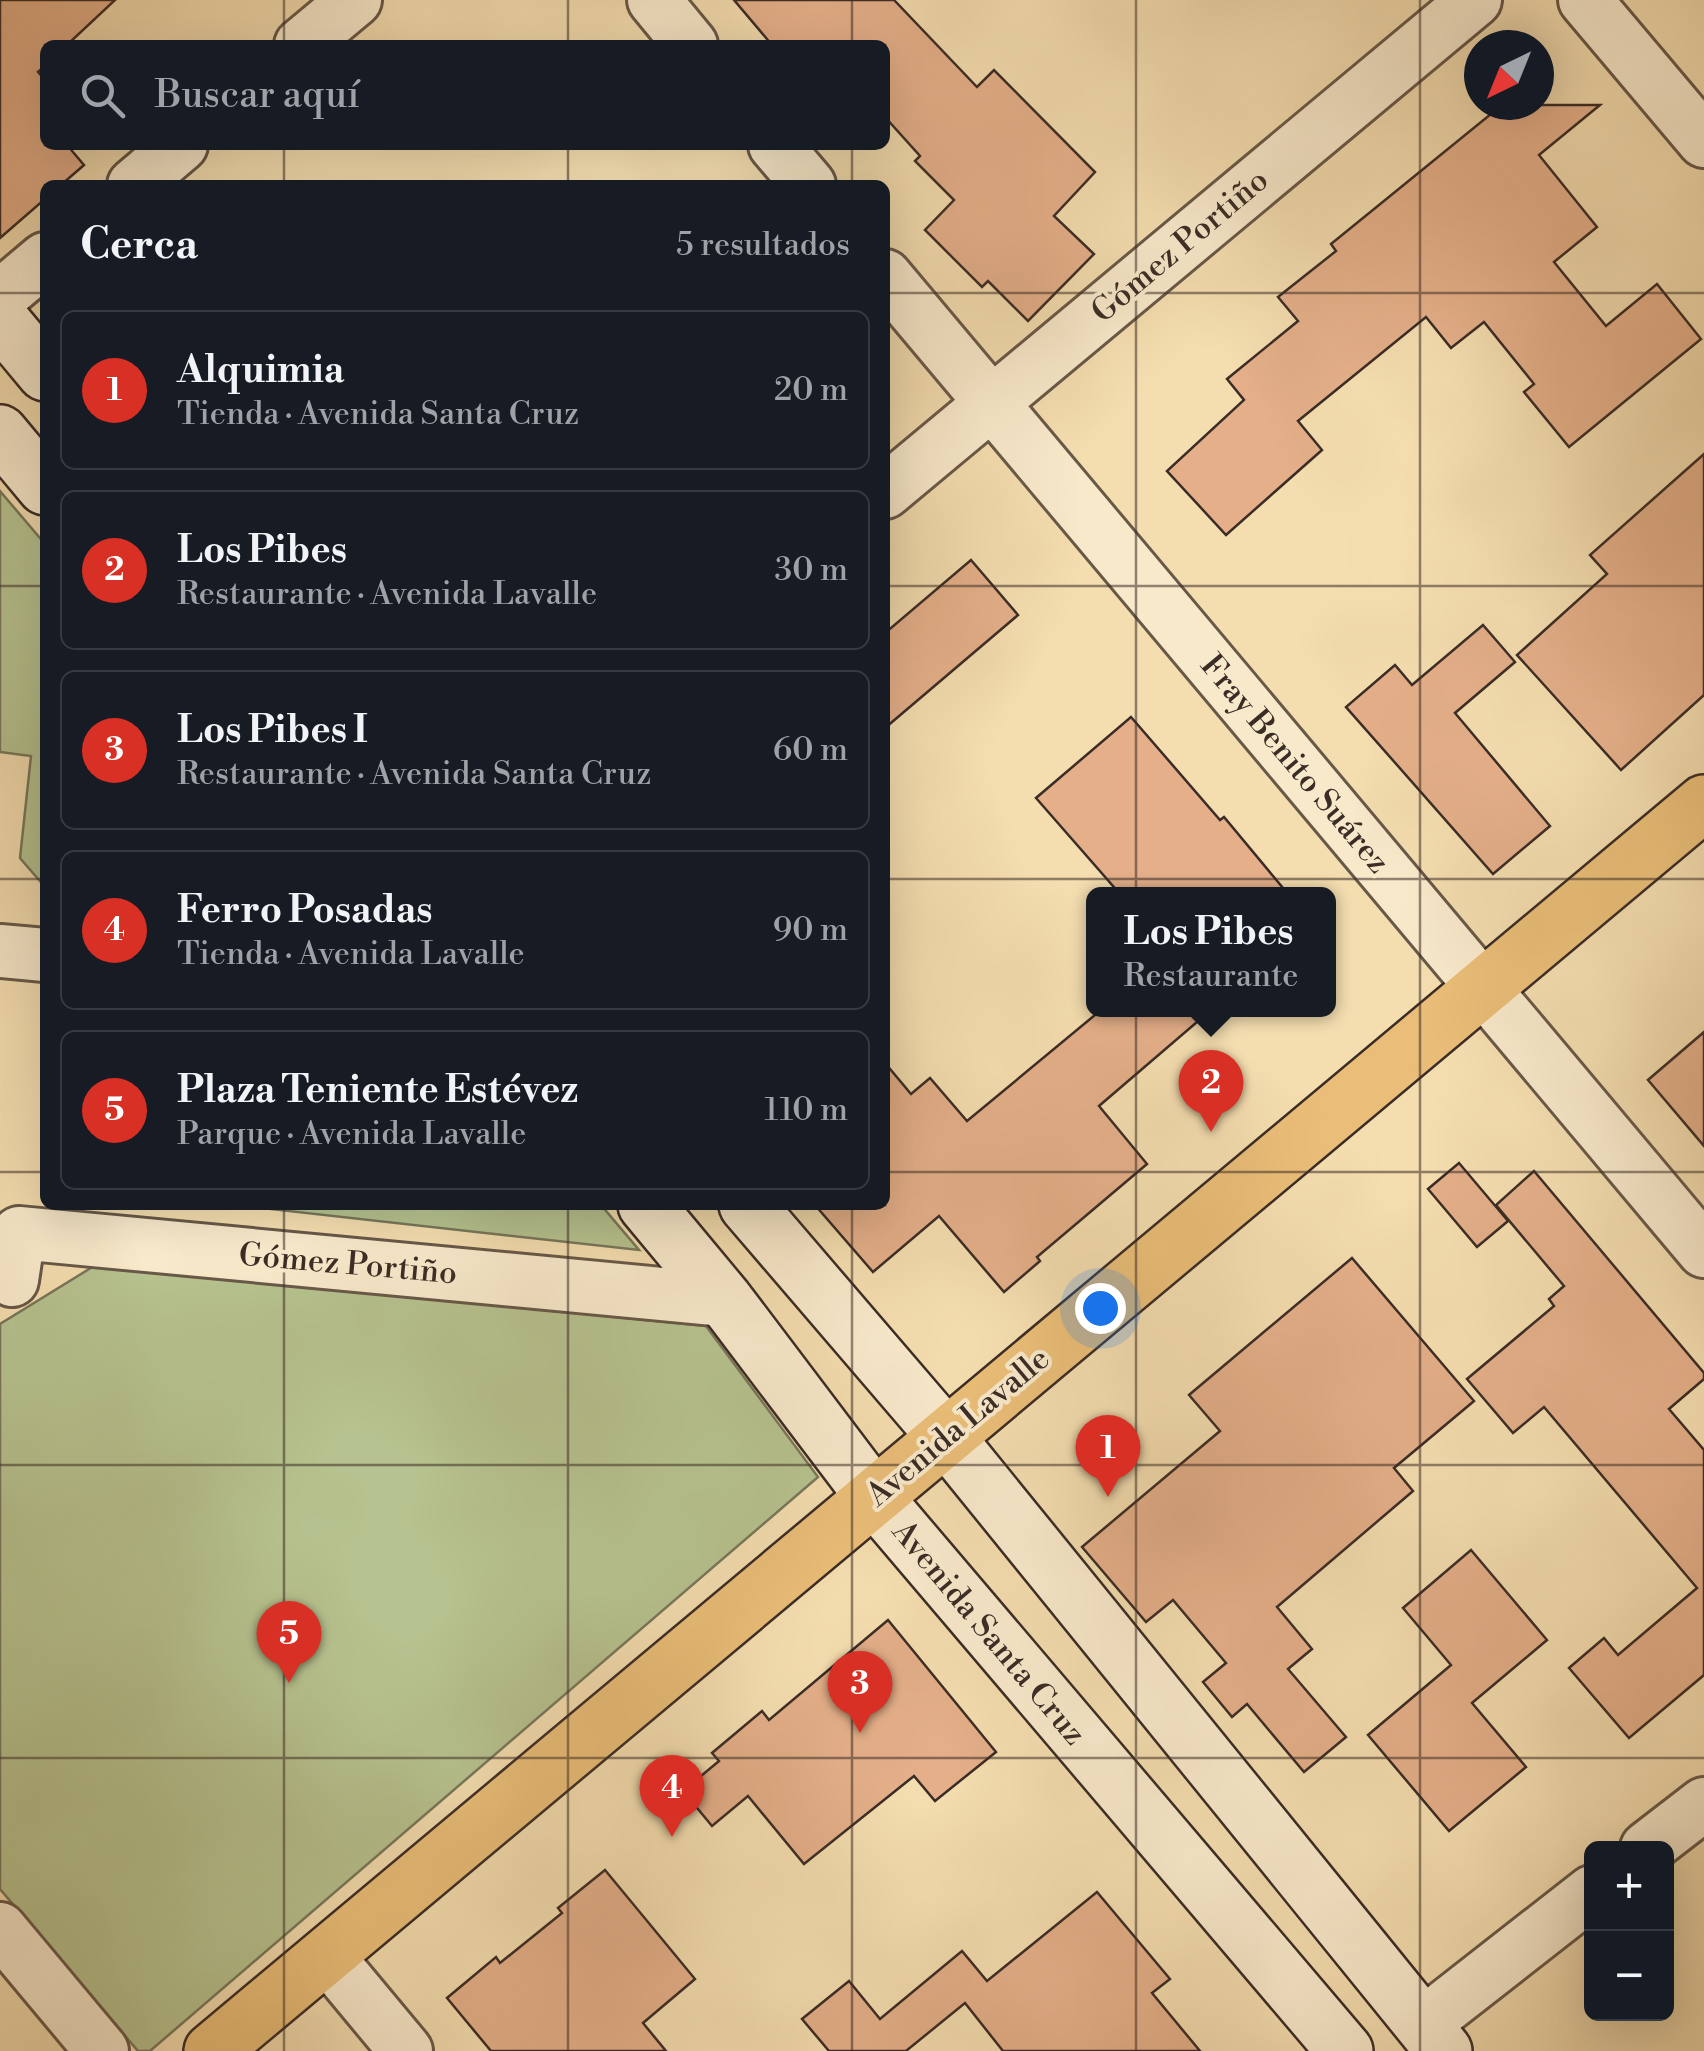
<!DOCTYPE html>
<html lang="es">
<head>
<meta charset="utf-8">
<style>
	body { margin:0; font-family:"Libre Bodoni",serif; background:#20242c; color:#f1f3f6 }
	.controls { position:absolute; right:30px; bottom:30px; display:grid; overflow:hidden; border-radius:15px; box-shadow:0 10px 40px #0002 }
	.controls button { width:90px; height:90px; display:grid; place-items:center; padding:0; border:0; border-bottom:2px solid #363941; background:#171b24; color:#f1f3f6; font:50px sans-serif }
	.compass { position:absolute; left:1464px; top:30px; width:90px; height:90px; border-radius:50%; background:#171b24; box-shadow:0 10px 40px #0002; rotate:223deg }
	.you { position:absolute; left:1100px; top:1308px; width:35px; height:35px; margin:-25px; border:8px solid #fff; border-radius:50%; background:#1a73e8; box-shadow:0 0 0 15px #1a73e833 }
	.badge { display:grid; place-items:center; width:65px; height:65px; border-radius:50%; background:#d93025; color:#fff; font-size:32px; font-weight:700 }
	.pin { position:absolute; translate:-50% -82px; filter:drop-shadow(0 2px 5px #0008) }
	.pin::after { content:''; position:absolute; top:52px; width:35px; height:30px; background:inherit; clip-path:polygon(0 0,100% 0,50% 100%) }
	.popup { position:absolute; left:1086px; top:887px; width:250px; height:130px; box-sizing:border-box; display:grid; place-content:center; border-radius:15px; background:#171b24; filter:drop-shadow(0 2px 8px #0005); font-size:32px; white-space:nowrap; color:#9ea1a6 }
	.popup b { font-size:38px; color:#f1f3f6 }
	.popup::after { content:''; position:absolute; left:50%; top:100%; margin-left:-20px; border:20px solid transparent; border-top-color:#171b24 }
	.list { margin:0; padding:0; list-style:none }
	h2 { display:flex; justify-content:space-between; align-items:center; height:130px; margin:0; padding:0 40px; font-size:42px }
	h2 small { font-size:32px; font-weight:400; color:#9ea1a6 }
	.list li { display:grid; grid-template-columns:65px 1fr auto; gap:30px; align-items:center; box-sizing:border-box; height:160px; margin:0 20px 20px; padding:0 20px; border:2px solid #363941; border-radius:15px }
	.list b { display:block; font-size:38px; white-space:nowrap }
	.list p { margin:0; font-size:32px; white-space:nowrap; color:#9ea1a6 }
	.list em { font-size:32px; font-style:normal; color:#9ea1a6 }
	.icon { flex:none; width:55px; height:55px; fill:none; stroke:currentColor; stroke-width:2; stroke-linecap:round; stroke-linejoin:round }
	.map { position:relative; flex:none; width:1704px; height:2051px; overflow:hidden }
	.search { position:absolute; background:#171b24; box-shadow:0 10px 40px #0002; left:40px; top:40px; width:850px; height:110px; display:flex; align-items:center; gap:25px; box-sizing:border-box; padding:0 35px; border-radius:15px; color:#9ea1a6; font-size:38px }
	.panel { position:absolute; background:#171b24; box-shadow:0 10px 40px #0002; left:40px; top:180px; width:850px; height:1030px; border-radius:15px }
	.map>svg:first-child { display:block }
	.green { fill:#b6c28f; stroke:#78775a; stroke-width:2.5 }
	.building { fill:#e4af89; stroke:#3a2c26; stroke-width:2.5 }
	.lines { fill:none; stroke-linecap:round; stroke-linejoin:round }
	.street-casing { stroke:#685848; stroke-width:58 }
	.secondary-casing { stroke:#3a2c26; stroke-width:60 }
	.primary-casing { stroke:#3a2c26; stroke-width:60 }
	.street { stroke:#f8e9cb; stroke-width:52 }
	.secondary { stroke:#f8e9cb; stroke-width:55 }
	.primary { stroke:#eabe78; stroke-width:55 }
	.grid { fill:none; stroke:#3a2c26; stroke-width:2.5; stroke-opacity:0.55 }
	.labels { text-anchor:middle; dominant-baseline:central; stroke-width:8; stroke-linejoin:round; paint-order:stroke }
	.street-label { font-size:32px; fill:#3a2c26; stroke:#f8e9cb }
</style>
</head>
<body>
<div class="map">
<svg width="1704" height="2051" viewBox="0 0 1704 2051">
	<rect width="100%" height="100%" fill="#f4ddaf"/>
	<filter id="stains"><feTurbulence type="fractalNoise" baseFrequency=".002" numOctaves="4"/><feColorMatrix values="0 0 0 0 .2 0 0 0 0 .09 0 0 0 0 .02 0 0 0 .5 -.17"/></filter>
	<radialGradient id="worn" r=".72"><stop offset=".6" stop-color="#630" stop-opacity="0"/><stop offset="1" stop-color="#630" stop-opacity=".3"/></radialGradient>
	<g class="green">
		<path d="M0,491l45,53v343l-25,-29 11,-102 -31,-4z"/>
		<path d="M270,1205h331l38,45 -369,-41z"/>
		<path d="M94,1266l612,60 112,151 -668,574h-12l-138,-162v-565z"/>
	</g>
	<g class="building">
		<path d="M0,0h115l-48,45h-22v21l-7,6 7,8v65h22l17,20 -23,20h-16v14l-45,39z"/>
		<path d="M734,0h160l83,87 17,-17 101,102 -41,44 40,38 -66,67 -40,-40 -6,6 -57,-57 29,-30 -39,-39 5,-5 -35,-39v-72h-113z"/>
		<path d="M1502,105h98l-61,50 58,72 -43,35 52,64 51,-42 44,55 -132,108 -45,-55 10,-8 -50,-62 -33,26 -25,-31 -128,104 24,29 -96,85 -59,-64 77,-71 -17,-21 71,-58 -20,-24 58,-46 -5,-7z"/>
		<path d="M1704,454v241l-83,75 -104,-115 90,-81 -17,-19z"/>
		<path d="M971,560l47,55 -133,113v-95z"/>
		<path d="M1483,625l32,37 -60,51 95,113 -57,48 -147,-167 49,-42 17,20z"/>
		<path d="M1131,717l89,103 4,-3 64,77h-168l-84,-96z"/>
		<path d="M1101,1010h110l-112,96 48,58 -110,93 3,4 -36,31 -65,-76 -66,56 -58,-67h70v-142l26,31 19,-16 37,43z"/>
		<path d="M1704,1032v114l-56,-66z"/>
		<path d="M1459,1163l49,58 -31,26 -49,-58z"/>
		<path d="M1534,1171l170,202v6l-35,30 35,41v225l-75,63 -60,-70 35,-30 14,17 79,-67 -153,-181 -31,26 -46,-54 87,-73 -5,-7 15,-13 -68,-81z"/>
		<path d="M1352,1258l122,143 -80,67 19,23 -136,116 35,42 -24,20 58,68 -42,35 -57,-68 -15,13 -29,-35 23,-19 -53,-63 -27,22 -64,-75 138,-116 -31,-36z"/>
		<path d="M1471,1550l76,90 -75,63 54,64 -77,64 -81,-96 83,-70 -48,-57z"/>
		<path d="M888,1620l108,132 -61,49 -21,-25 -110,88 -56,-68 -36,30 -29,-35 36,-30 -7,-8 50,-42 7,9z"/>
		<path d="M605,1870l90,109 -52,44 23,28h-175l-44,-53 49,-41 4,6 62,-50 -4,-5z"/>
		<path d="M1097,1892l73,87 -18,14 48,58h-197l-38,-48 -59,48h-77l-27,-32 47,-38 31,38 82,-68 25,30z"/>
	</g>
	<g class="lines">
		<g class="street-casing">
			<g id="street">
				<path d="M654,0l37,45"/>
				<path d="M1585,0l119,141"/>
				<path d="M301,45l54,-45"/>
				<path d="M775,145l34,40"/>
				<path d="M134,185l47,-40"/>
				<path d="M885,276l819,975"/>
				<path d="M0,297l45,-38"/>
				<path d="M885,492l590,-492"/>
				<path d="M0,951l45,4"/>
				<path d="M12,1280l7,-47 706,67"/>
				<path d="M1647,1848l57,-44"/>
				<path d="M0,1929l102,122"/>
				<path d="M327,1956l79,95"/>
				<path d="M1422,2025l170,-133"/>
			</g>
		</g>
		<g class="secondary-casing">
			<g id="secondary">
				<path d="M0,319l45,54"/>
				<path d="M0,433l45,54"/>
				<path d="M646,1205l79,95 149,197 471,554"/>
				<path d="M747,1205l199,232 498,614"/>
			</g>
		</g>
		<g class="primary-casing">
			<path id="primary" d="M212,2051l1492,-1248"/>
		</g>
		<use href="#street" class="street"/>
		<use href="#secondary" class="secondary"/>
		<use href="#primary" class="primary"/>
	</g>
	<path class="grid" d="M284,0v45M568,0v45M852,0v45M1136,0v2051M1420,0v2051M284,145v40M568,145v40M852,145v40M0,293h45M885,293h819M0,586h45M885,586h819M0,879h45M885,879h819M0,1172h45M885,1172h819M284,1205v846M568,1205v846M852,1205v846M0,1465h1704M0,1758h1704"/>
	<g class="labels">
		<g class="street-label">
			<text transform="translate(1180 246) rotate(-40)">Gómez Portiño</text>
			<text transform="translate(1295 764) rotate(50)">Fray Benito Suárez</text>
			<text transform="translate(348 1264) rotate(5)">Gómez Portiño</text>
			<text transform="translate(958 1427) rotate(-40)">Avenida Lavalle</text>
			<text transform="translate(989 1633) rotate(50)">Avenida Santa Cruz</text>
		</g>
	</g>
	<rect width="100%" height="100%" filter="url(#stains)"/>
	<rect width="100%" height="100%" fill="url(#worn)"/>
</svg>
<div class="controls">
<button>+</button>
<button>−</button>
</div>
<svg class="compass" viewBox="-18 -18 36 36"><path d="M0-13l5 13h-10z" fill="#e53935"/><path d="M0 13l5-13h-10z" fill="#9ea1a6"/></svg>
<div class="you"></div>
<div class="pin badge" style="left:1108px;top:1497px">1</div>
<div class="pin badge" style="left:1211px;top:1132px">2</div>
<div class="popup"><b>Los Pibes</b>Restaurante</div>
<div class="pin badge" style="left:860px;top:1733px">3</div>
<div class="pin badge" style="left:672px;top:1837px">4</div>
<div class="pin badge" style="left:289px;top:1683px">5</div>
<div class="search"><svg class="icon" aria-label="search" viewBox="0 0 24 24"><circle cx="10" cy="10" r="6"/><path d="M15 15l6 6"/></svg>Buscar aquí</div>
<section class="panel">
<h2>Cerca<small>5 resultados</small></h2>
<ul class="list">
<li><span class="badge">1</span><div><b>Alquimia</b><p>Tienda · Avenida Santa Cruz</p></div><em>20 m</em></li>
<li><span class="badge">2</span><div><b>Los Pibes</b><p>Restaurante · Avenida Lavalle</p></div><em>30 m</em></li>
<li><span class="badge">3</span><div><b>Los Pibes I</b><p>Restaurante · Avenida Santa Cruz</p></div><em>60 m</em></li>
<li><span class="badge">4</span><div><b>Ferro Posadas</b><p>Tienda · Avenida Lavalle</p></div><em>90 m</em></li>
<li><span class="badge">5</span><div><b>Plaza Teniente Estévez</b><p>Parque · Avenida Lavalle</p></div><em>110 m</em></li>
</ul>
</section>
</div>
</body>
</html>
